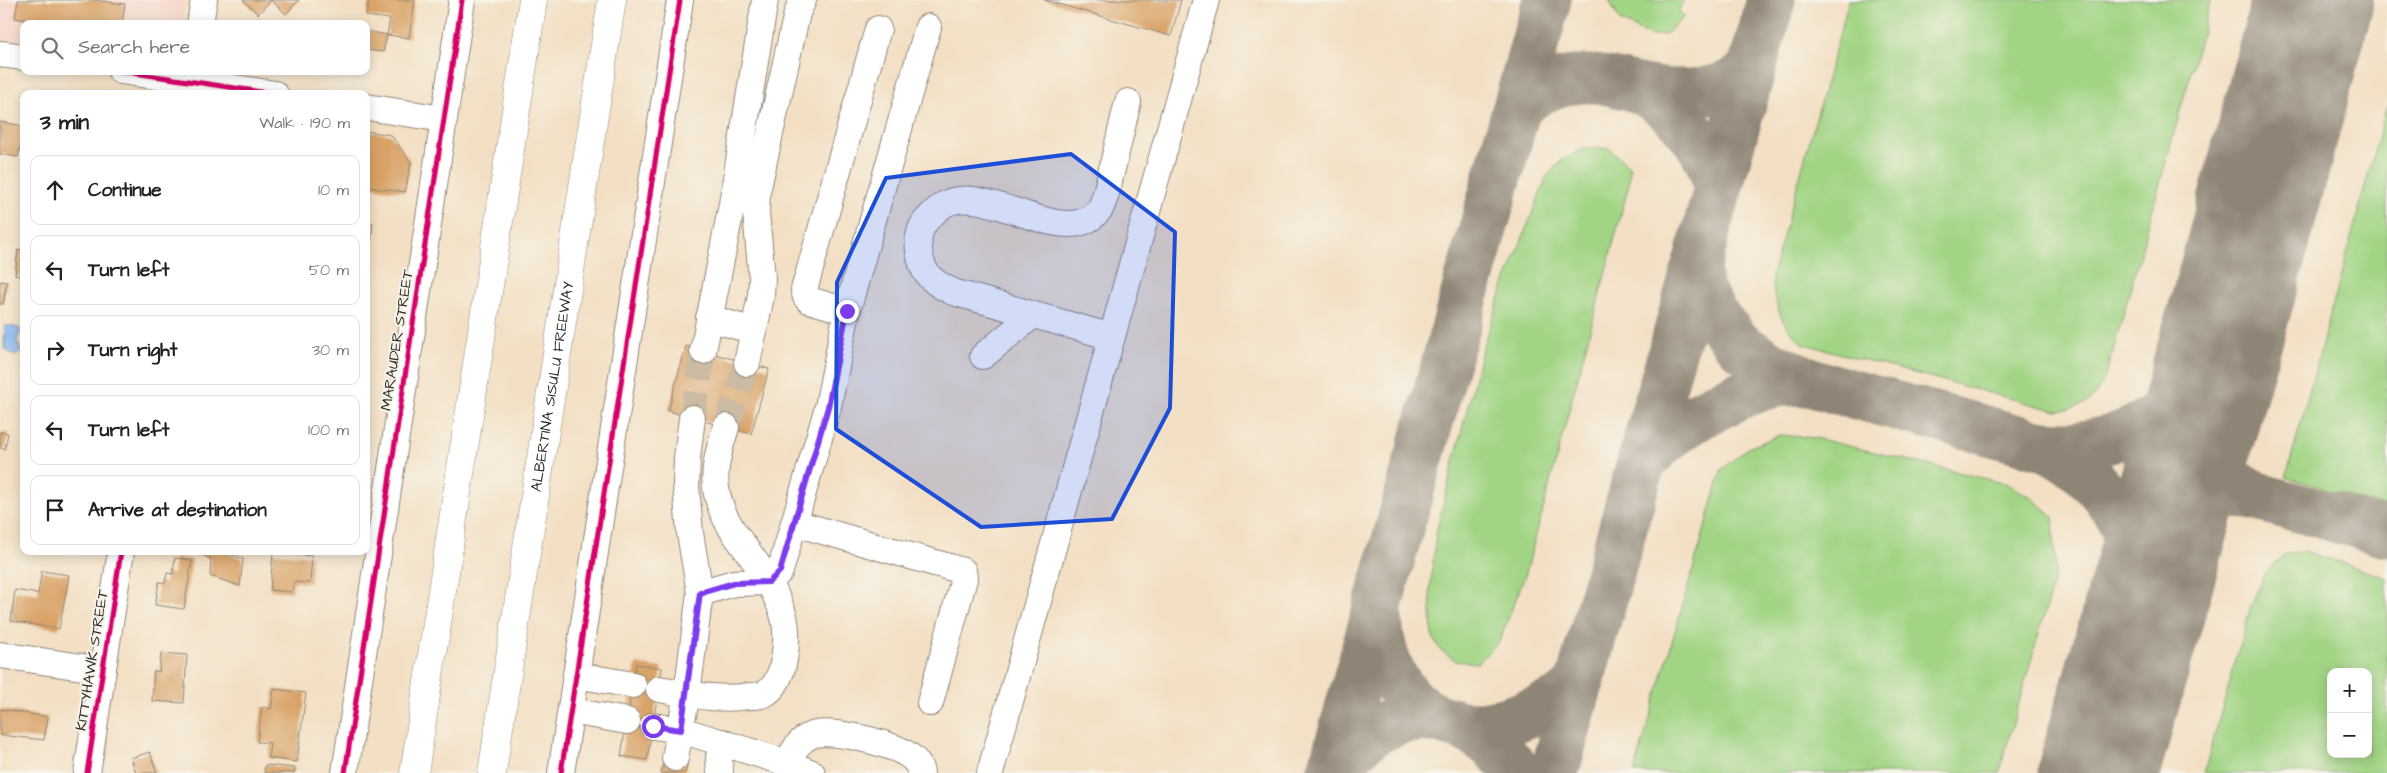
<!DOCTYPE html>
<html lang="en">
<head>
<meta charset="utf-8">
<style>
	body { margin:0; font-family:"Architects Daughter",sans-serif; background:#f6f6f6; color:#222 }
	.controls { position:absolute; right:15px; bottom:15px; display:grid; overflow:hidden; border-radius:10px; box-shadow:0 2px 12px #0003 }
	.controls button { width:45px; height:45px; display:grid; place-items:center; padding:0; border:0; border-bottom:1px solid #e0e0e0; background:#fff; color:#222; font:25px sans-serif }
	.stop { position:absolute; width:15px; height:15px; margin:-11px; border:4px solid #7c3aed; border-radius:50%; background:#fff }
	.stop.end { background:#7c3aed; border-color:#fff; box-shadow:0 1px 5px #0008 }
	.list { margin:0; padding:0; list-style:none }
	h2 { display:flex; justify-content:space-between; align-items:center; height:65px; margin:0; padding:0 20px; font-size:21px }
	h2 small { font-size:16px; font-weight:400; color:#767676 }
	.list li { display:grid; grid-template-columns:32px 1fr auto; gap:15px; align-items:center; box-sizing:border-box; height:70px; margin:0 10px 10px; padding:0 10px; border:1px solid #e0e0e0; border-radius:10px }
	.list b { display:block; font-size:19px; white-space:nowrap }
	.list em { font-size:16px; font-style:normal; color:#767676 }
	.icon { flex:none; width:28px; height:28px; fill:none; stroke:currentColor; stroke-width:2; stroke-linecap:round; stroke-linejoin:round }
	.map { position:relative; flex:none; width:2387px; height:773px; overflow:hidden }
	.search { position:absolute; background:#fff; box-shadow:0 2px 12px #0003; left:20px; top:20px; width:350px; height:55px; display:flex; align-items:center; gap:12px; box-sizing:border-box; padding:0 18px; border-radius:10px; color:#767676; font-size:19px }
	.panel { position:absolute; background:#fff; box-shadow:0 2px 12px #0003; left:20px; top:90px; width:350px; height:465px; border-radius:10px }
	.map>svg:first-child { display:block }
	.built { fill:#f6d1c5 }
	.green { fill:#a1d484; stroke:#668058; fill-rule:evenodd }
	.water { fill:#7fb0eb; stroke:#556e8b }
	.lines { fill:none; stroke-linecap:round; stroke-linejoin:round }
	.taxiway { stroke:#8f8577; stroke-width:49 }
	.runway { stroke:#8f8577; stroke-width:121 }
	.building { fill:#d9a266 }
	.minor-tunnel { stroke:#cbbba5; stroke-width:26; stroke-dasharray:26 13; stroke-linecap:butt }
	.minor-casing { stroke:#8f8577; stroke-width:28 }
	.highway-casing { stroke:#8f8577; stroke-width:29 }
	.minor { stroke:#fff; stroke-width:26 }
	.highway { stroke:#fff; stroke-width:28 }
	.cycleway-casing { stroke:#f7f3e8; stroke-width:8 }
	.cycleway { stroke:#d6006c; stroke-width:5 }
	.route { stroke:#7c3aed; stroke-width:6 }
	.marked { fill:#1d4ed8; fill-opacity:0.2; stroke:#1d4ed8; stroke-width:4; stroke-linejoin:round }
	.labels { text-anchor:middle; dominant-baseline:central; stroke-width:4; stroke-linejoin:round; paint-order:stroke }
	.street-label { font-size:15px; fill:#2b2b2b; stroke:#f7f3e8 }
</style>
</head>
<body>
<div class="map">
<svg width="2387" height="773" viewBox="0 0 2387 773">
	<rect width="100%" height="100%" fill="#f7f3e8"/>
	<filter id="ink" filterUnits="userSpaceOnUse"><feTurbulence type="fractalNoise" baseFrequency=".02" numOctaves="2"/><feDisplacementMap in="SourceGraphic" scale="10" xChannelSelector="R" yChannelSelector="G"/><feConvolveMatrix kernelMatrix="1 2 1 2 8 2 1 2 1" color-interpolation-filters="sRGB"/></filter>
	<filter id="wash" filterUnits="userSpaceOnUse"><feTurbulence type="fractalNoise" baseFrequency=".0096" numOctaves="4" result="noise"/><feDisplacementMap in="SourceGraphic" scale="20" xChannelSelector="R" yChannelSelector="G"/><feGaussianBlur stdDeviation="1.12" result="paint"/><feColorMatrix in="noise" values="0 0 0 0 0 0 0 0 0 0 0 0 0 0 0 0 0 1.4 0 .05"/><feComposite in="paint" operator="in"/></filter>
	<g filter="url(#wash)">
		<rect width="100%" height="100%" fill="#f3dfc3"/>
		<path class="built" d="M0,0h185l-4,24h-157v21l-24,-3z"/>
		<g class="green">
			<path d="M1609,0h74l-4,11 5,6 -18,17 -15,2 -31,-15z"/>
			<path d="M1849,0h362l-102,366c-13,33 -17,39 -52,45l-253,-67c-24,-19 -29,-38 -32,-68z"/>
			<path d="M2387,106v402l-101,-31z"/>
			<path d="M1585,148h24l21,19 -1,17 -103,389 -27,69 -21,21 -22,-2 -16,-11 -8,-15 -2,-45 6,-57 46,-183 22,-65 43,-109 15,-16z"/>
			<path d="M1780,435l35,3 193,46 23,13 22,20 3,56 -57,200h-365l88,-304 26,-21z"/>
			<path d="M2305,551l82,27v195h-183l46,-163 13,-35 21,-20zM2331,672h37v82h-37z"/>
		</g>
		<path class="water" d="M5,325l14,3 2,3 -4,9 4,11 -3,3 -4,2 -10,-8z"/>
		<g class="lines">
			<g class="taxiway">
				<path d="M1633,87c39,15 80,61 84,103"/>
				<path d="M1517,108c19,-20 47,-30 74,-29 13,0 25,4 38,7 30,7 61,11 91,2 14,-4 26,-10 33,-24"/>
				<path d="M1696,266l2,21 15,27 27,32 32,20 44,18 228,62c61,28 99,92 96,159 -1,22 -7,43 -11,64"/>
				<path d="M2217,358c-5,19 -11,38 -13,57 -3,39 24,70 59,83"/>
				<path d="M2036,444c73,10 144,-24 177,-92 16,-35 25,-76 36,-113"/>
				<path d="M1639,470c15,-36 96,-77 133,-86 14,-3 28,-3 42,-1"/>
				<path d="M2146,606c18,-54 33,-122 108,-110l133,36"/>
				<path d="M1378,612c0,64 40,121 109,113 16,-2 33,-8 48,-14 17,-7 37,-14 46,-32"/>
				<path d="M1331,773l216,-773"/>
				<path d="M1335,773c49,-78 131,-70 183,0"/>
				<path d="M1554,773l217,-773"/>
			</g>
			<path class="runway" d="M2098,773l137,-482 78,-291"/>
		</g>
		<g id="blocks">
			<g class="building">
				<path d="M18,0h76l31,4 -3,20h-69l-38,-6z"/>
				<path d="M243,0h56l-13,14 -15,-14 -13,14z"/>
				<path d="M369,0h46l-6,38 -22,-3 3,-16 -24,-3z"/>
				<path d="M1044,0h137l-10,36z"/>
				<path d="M258,18l25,5v1h-26z"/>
				<path d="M366,31l21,4 -4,17 -17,-2z"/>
				<path d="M0,122l24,4 -6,31 -18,-3z"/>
				<path d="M366,131l25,4 20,27 -6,30 -39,-5z"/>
				<path d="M366,222l7,1 -5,52h-2z"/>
				<path d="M18,250h6v27l-9,-2z"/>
				<path d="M0,281l7,1 -4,22h-3z"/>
				<path d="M686,346l83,23 -18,65 -83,-23z"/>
				<path d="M0,432l8,1 -3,16 -5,-1z"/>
				<path d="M192,551h34l17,8 -3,27 -30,-10 1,-17z"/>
				<path d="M273,553l39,3 -2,27 -16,-1 -2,10 -22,-2z"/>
				<path d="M175,558l17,2 -8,49 -29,-4 4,-23 6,1 2,-10 6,1z"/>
				<path d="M42,571l27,4 -10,54 -48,-8 4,-31 23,4z"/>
				<path d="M161,653l26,2 -3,48 -32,-2 2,-30 5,1z"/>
				<path d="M636,664l26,4 -15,92 -26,-4z"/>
				<path d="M274,689l32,4 -9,69 -29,-4 2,-15 -13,-1 5,-35 9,2z"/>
				<path d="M0,709l48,8 -4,23 -44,-5z"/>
				<path d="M150,752l7,21h-21l-5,-15z"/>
				<path d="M665,755l23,7 -3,11h-24z"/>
				<path d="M265,765l30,3 -1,5h-30z"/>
			</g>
		</g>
	</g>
	<g filter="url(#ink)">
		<use href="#blocks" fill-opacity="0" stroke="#8f8577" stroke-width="1"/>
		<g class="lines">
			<g class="minor-tunnel">
				<path d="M692,418l11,-67"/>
				<path d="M726,427l21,-64"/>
			</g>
			<g class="minor-casing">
				<g id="minor">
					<path d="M200,24l4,-24"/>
					<path d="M0,54l24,3"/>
					<path d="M121,71l154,23"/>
					<path d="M366,107l78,12"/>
					<path d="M847,311l-38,-11 -3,-3 -2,-7 74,-261"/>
					<path d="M709,318l45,13"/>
					<path d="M1112,337l-159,-45c-10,-5 -23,-11 -29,-23 -6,-14 -9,-34 1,-47 6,-7 12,-13 20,-18 39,-21 111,40 147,13 2,-2 6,-5 8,-8 6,-10 8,-25 11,-36 6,-24 11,-47 17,-71"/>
					<path d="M703,351l29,-147 33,-204"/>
					<path d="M983,356l50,-41"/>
					<path d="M747,363l14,-67 1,-18 -6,-65 1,-21 40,-179 6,-13"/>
					<path d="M795,523l168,48 1,8 -34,124"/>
					<path d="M700,593l34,-10 35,-1 11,-11 48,-164 19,-96 81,-284"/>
					<path d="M0,655l103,15"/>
					<path d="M576,675l57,10"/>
					<path d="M659,689c30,5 59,12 90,7 4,0 11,0 15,-2 22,-11 25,-57 20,-77 -3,-12 -10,-25 -15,-35 -17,-29 -43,-52 -51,-84 -7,-24 1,-48 8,-71"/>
					<path d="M571,711l56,10"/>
					<path d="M653,726l28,4 106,33c7,-12 11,-23 25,-28 18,-7 84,9 99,22 5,4 9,10 10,16"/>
					<path d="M675,758l12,-64 13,-101 -10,-60 -4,-47 1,-28 5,-40"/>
					<path d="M787,763l25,10"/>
					<path d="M87,773l34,-222"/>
					<path d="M345,773l117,-773"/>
					<path d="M561,773l119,-773"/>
					<path d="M720,773l-1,-16 4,-15"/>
					<path d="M990,773l216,-773"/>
				</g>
			</g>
			<g class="highway-casing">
				<g id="highway">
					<path d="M414,773l119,-773"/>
					<path id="s1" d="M492,773l120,-773"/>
				</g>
			</g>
			<use href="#minor" class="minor"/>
			<use href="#highway" class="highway"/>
			<g class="cycleway-casing">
				<g id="cycleway">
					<path d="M121,71l154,23"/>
					<path d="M87,773l34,-222"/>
					<path d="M345,773l117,-773"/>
					<path d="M561,773l119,-773"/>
				</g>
			</g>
			<use href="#cycleway" class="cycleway"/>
		</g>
	</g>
	<g class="lines" filter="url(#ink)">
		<path class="route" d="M653,726l28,4 19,-137 34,-10 35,-1 11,-11 48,-164 19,-96"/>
	</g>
	<path class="marked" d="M1071,154l104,78 -5,176 -58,111 -131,8 -145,-98 1,-147 49,-104z"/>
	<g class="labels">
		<g class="street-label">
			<text transform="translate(397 340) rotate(-81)">MARAUDER STREET</text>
			<text stroke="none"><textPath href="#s1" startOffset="391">ALBERTINA SISULU FREEWAY</textPath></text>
			<text transform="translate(92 660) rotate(-81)">KITTYHAWK STREET</text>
		</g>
	</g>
</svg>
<div class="controls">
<button>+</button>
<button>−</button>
</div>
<div class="stop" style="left:653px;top:726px"></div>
<div class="stop end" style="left:847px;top:311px"></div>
<div class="search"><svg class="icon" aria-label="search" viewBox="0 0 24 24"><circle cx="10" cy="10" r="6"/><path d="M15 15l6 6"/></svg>Search here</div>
<section class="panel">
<h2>3 min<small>Walk · 190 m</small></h2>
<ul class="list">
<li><svg class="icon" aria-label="ahead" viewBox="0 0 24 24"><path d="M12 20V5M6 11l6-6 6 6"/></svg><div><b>Continue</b></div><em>10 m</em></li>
<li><svg class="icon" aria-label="left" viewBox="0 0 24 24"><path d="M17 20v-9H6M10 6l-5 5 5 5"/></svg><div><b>Turn left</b></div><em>50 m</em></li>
<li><svg class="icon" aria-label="right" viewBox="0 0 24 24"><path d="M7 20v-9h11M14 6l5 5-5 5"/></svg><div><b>Turn right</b></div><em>30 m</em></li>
<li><svg class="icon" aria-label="left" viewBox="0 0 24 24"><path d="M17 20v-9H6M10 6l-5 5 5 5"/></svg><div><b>Turn left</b></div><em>100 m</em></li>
<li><svg class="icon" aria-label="arrive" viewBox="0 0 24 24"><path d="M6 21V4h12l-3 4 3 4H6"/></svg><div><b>Arrive at destination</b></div></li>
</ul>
</section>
</div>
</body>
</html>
